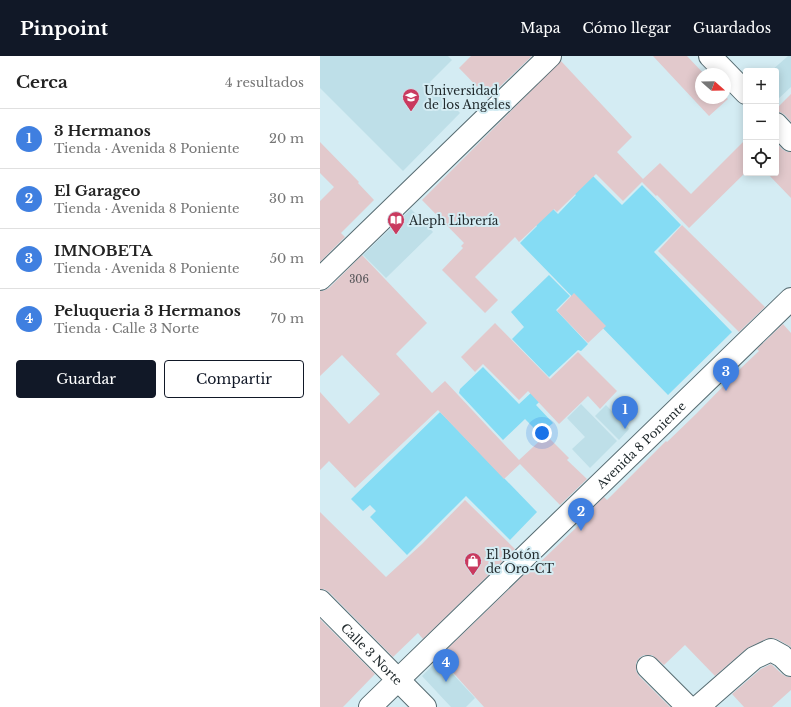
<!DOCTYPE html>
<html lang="es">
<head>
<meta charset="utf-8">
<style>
	body { margin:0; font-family:"Libre Baskerville",serif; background:#f2f2f2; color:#222 }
	.controls { position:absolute; right:12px; top:12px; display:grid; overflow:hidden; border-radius:4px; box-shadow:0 2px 10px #0003 }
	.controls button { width:36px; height:36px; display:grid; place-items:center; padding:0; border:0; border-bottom:1px solid #e0e0e0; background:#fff; color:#222; font:20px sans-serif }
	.compass { position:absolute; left:375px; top:12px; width:36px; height:36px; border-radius:50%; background:#fff; box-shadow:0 2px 10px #0003; rotate:110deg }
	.you { position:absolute; left:222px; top:377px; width:14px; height:14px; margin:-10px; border:3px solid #fff; border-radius:50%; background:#1a73e8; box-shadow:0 0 0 6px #1a73e833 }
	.badge { display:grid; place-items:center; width:26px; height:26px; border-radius:50%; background:#111827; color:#fff; font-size:13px; font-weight:700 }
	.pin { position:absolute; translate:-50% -33px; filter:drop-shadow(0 1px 2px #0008) }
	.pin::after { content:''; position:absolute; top:21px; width:14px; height:12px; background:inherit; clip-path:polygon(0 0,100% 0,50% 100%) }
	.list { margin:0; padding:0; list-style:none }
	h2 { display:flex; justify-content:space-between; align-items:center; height:52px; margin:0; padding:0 16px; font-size:17px }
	h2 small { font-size:13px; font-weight:400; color:#767676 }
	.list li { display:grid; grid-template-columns:26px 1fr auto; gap:12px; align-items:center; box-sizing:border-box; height:60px; padding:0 16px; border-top:1px solid #e0e0e0 }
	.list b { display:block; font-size:15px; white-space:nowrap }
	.list p { margin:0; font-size:13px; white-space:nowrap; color:#767676 }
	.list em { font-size:13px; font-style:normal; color:#767676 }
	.actions { display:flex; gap:8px; padding:12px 16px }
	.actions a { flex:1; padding:9px 0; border:1px solid #111827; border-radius:4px; text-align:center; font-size:14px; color:#111827 }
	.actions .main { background:#111827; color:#fff }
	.icon { flex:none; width:22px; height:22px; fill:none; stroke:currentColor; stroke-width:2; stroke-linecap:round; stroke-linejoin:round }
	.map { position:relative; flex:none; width:471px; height:651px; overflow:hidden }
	header { display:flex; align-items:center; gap:24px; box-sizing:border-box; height:56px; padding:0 20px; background:#111827; color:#fff }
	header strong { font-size:19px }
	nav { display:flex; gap:22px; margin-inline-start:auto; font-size:14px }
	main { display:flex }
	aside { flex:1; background:#fff }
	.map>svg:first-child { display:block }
	.built { fill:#bedfe8 }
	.green { fill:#85dcf4 }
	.building { fill:#e2c9cc }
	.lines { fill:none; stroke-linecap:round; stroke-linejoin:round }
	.minor-casing { stroke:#576c72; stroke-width:24 }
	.minor { stroke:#fff; stroke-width:22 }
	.labels { text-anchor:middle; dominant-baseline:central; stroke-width:4; stroke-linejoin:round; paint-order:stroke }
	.number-label { font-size:10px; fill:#525256 }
	.poi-label { font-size:12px; fill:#222b2e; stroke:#d4ecf3; text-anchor:start }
	.street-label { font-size:12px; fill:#222b2e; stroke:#d4ecf3 }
</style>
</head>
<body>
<header>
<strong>Pinpoint</strong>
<nav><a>Mapa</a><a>Cómo llegar</a><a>Guardados</a></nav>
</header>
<main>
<aside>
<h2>Cerca<small>4 resultados</small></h2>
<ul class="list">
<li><span class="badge" style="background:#3f7fe0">1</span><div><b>3 Hermanos</b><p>Tienda · Avenida 8 Poniente</p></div><em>20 m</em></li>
<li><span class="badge" style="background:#3f7fe0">2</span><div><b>El Garageo</b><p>Tienda · Avenida 8 Poniente</p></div><em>30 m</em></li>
<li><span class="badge" style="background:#3f7fe0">3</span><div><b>IMNOBETA</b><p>Tienda · Avenida 8 Poniente</p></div><em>50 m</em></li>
<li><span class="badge" style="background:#3f7fe0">4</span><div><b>Peluqueria 3 Hermanos</b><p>Tienda · Calle 3 Norte</p></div><em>70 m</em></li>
</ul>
<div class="actions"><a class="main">Guardar</a><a>Compartir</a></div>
</aside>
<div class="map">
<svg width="471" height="651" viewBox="0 0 471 651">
	<rect width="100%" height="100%" fill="#d4ecf3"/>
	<g class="built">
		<path d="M0,0h128l4,4 -22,22 30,31 -57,58 -83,-83z"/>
		<path d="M468,0h3v31l-15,14v-30h-5z"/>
		<path d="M91,153l22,23 -47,46 -23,-23z"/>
		<path d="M261,348l36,37 -27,27 -18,-19 13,-12 -18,-19z"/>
		<path d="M286,349l23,24 -10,11 -24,-24z"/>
		<path d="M119,603l36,39 -9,9h-15l-29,-31z"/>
	</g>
	<g class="green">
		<path d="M261,108l41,41 20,-20 39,40 -27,27 78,80 -64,63 -148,-152 17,-17 -14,-16 15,-16 20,20 18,-19 -13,-13z"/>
		<path d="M229,219l21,21 -14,14 32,34 -7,7 -3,-1 -29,27 -37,-38 12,-12 -13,-15z"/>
		<path d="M163,311l36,37 28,-26 5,12 -16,15 17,18 -13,11 -15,-15 -22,21 -44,-47 1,-4z"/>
		<path d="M120,356l97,100 -27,28 -44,-44 -59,59 -37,-38 6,-6 -6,-6 -7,6 -12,-12z"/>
	</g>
	<g class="building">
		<path d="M151,0h61l-44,42 -29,-30z"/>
		<path d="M333,0h34l17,18h-3v24h24v-2l3,3 -19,17z"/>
		<path d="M241,5l71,76 -15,15 26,27 17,-16 31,31 55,-55v33l-57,56 -32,-33 -1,1 -14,-14 -19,19 -27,-27 -39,38 -3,-3 -35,33 -4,-5 -40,40 23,23 -13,13 -43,-43 21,-22 -2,-2 3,-3 -42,-43z"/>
		<path d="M471,38v28l-6,-7 -5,-3h-4v-3z"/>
		<path d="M0,86l39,40 -1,1 16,17 -33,33 4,4 -25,25v-61l14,-14 -14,-14z"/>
		<path d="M456,86l6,7 5,3h4v46l-24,-25h9z"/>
		<path d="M362,169l83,82 -26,25 -81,-81z"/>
		<path d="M42,199l65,68 -31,31 36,39 13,-12 74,79 27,-25 23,23 -2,2 20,19 -27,26 -40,-41 -16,15 -66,-69 -83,78 -26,-27 -9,9v-78l29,32 31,-30 -38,-39 -22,21v-85h3l6,-3z"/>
		<path d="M254,237l32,33 -18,17 -31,-32z"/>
		<path d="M175,267l55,56 28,-27 39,39 -17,18 -12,-13 -29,28 -31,-33 -9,9 -36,-36 -8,8 -14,-15z"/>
		<path d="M463,268l8,9v314l-14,-8 -6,-1 -5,1 -20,10 -31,27 -30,-31 -21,20 -12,-10h-8l-5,3 -3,5v8l3,5 31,31h-186l-45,-50 93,-90 2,1 45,-43 -2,-2 27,-26 3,3 59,-59 1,1 29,-28 46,-47 17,-16 -2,-2z"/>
		<path d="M145,444l50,49 -92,90 -5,-6 -25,24 -64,-65 -5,-3h-4v-77l66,65 36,-33z"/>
		<path d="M0,563l55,55 -32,33h-23z"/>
		<path d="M451,608l11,10 5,3h4v13l-19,17h-28l-12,-13 29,-25z"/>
	</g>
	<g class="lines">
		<g class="minor-casing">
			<g id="minor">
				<path d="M390,0l36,37"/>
				<path d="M456,68l15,16"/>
				<path d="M0,223l230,-223"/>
				<path id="s1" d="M0,545l105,106"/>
				<path d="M328,611l40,40"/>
				<path id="s2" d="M50,651l421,-408"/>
				<path d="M378,651l56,-49 17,-8 11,6 9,9"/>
			</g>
		</g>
		<use href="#minor" class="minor"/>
	</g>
	<defs>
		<g id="university-pin" transform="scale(0.9)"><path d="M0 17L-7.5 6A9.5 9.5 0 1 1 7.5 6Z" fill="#c93a5f" stroke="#d4ecf3"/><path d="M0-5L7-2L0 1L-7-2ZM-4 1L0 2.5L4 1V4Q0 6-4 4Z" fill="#fff"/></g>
		<g id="library-pin" transform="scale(0.9)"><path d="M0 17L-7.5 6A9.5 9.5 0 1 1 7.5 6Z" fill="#c93a5f" stroke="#d4ecf3"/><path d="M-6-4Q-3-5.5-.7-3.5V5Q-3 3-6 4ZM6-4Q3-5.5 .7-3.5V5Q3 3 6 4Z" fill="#fff"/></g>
		<g id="shop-pin" transform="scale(0.9)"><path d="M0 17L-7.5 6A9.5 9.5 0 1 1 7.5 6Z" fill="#c93a5f" stroke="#d4ecf3"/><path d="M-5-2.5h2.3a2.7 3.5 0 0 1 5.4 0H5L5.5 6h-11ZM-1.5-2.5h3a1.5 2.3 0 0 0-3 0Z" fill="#fff"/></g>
	</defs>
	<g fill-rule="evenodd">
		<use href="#university-pin" x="91" y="41"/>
		<use href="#library-pin" x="76" y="164"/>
		<use href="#shop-pin" x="153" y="505"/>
	</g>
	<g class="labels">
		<g class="number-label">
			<text x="39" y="223">306</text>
		</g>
		<g class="poi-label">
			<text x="104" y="34">Universidad<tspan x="104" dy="14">de los Angeles</tspan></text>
			<text x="89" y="164">Aleph Librería</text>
			<text x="166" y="498">El Botón<tspan x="166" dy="14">de Oro-CT</tspan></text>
		</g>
		<g class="street-label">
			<text stroke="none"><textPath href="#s2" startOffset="377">Avenida 8 Poniente</textPath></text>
			<text stroke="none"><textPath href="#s1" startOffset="74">Calle 3 Norte</textPath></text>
		</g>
	</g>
</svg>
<div class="controls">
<button>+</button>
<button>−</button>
<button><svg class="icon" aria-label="locate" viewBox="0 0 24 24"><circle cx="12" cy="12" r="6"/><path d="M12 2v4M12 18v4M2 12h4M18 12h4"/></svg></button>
</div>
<svg class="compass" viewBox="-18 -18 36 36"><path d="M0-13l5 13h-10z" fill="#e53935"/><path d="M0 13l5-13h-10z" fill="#767676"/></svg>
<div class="you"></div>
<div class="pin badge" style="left:305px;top:373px;background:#3f7fe0">1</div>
<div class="pin badge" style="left:261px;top:475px;background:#3f7fe0">2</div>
<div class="pin badge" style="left:406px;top:335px;background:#3f7fe0">3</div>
<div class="pin badge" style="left:126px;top:626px;background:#3f7fe0">4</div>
</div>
</main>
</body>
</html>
